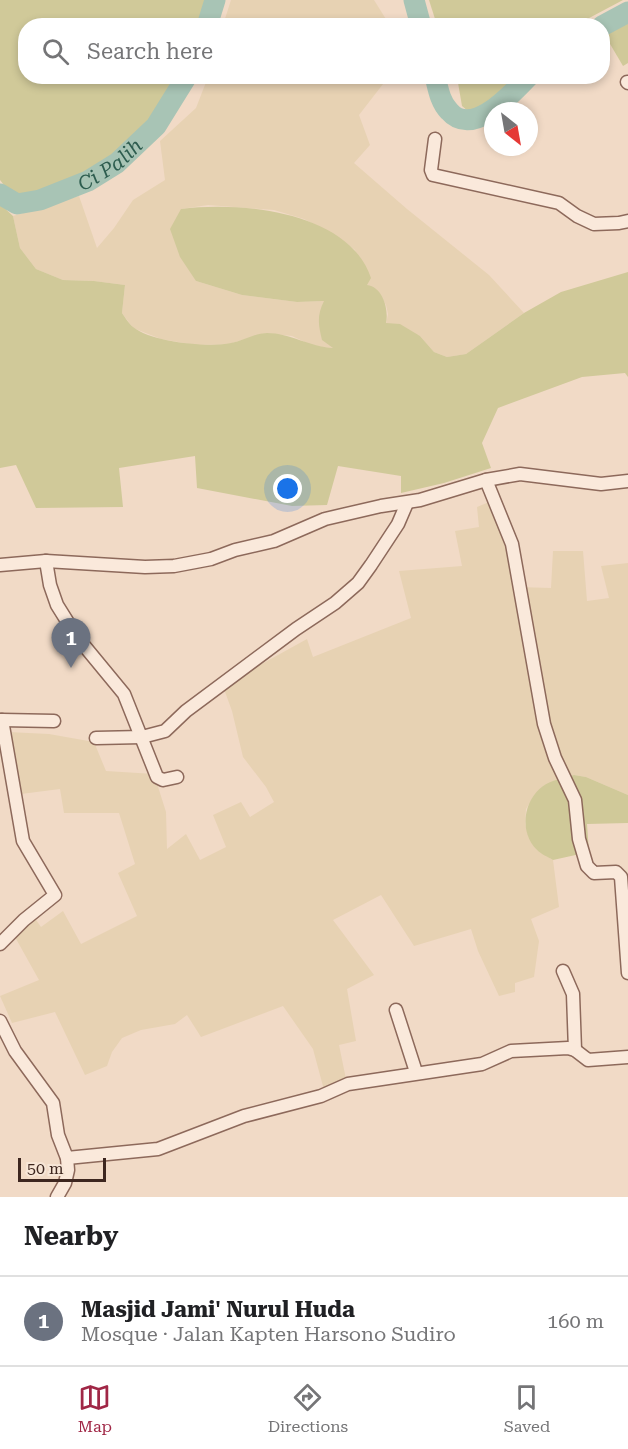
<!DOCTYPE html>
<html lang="en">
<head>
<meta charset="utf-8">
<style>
	body { margin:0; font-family:"Roboto Serif",serif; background:#f2f2f2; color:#202124 }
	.compass { position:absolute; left:484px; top:102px; width:54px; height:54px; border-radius:50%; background:#fff; box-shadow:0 3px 9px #0003; rotate:149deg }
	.scale { position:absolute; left:18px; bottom:15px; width:88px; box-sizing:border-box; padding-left:6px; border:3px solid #3d261f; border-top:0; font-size:16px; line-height:21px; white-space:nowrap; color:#3d261f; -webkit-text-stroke:4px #f7e6d7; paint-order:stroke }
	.you { position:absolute; left:288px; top:489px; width:21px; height:21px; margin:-15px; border:4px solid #fff; border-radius:50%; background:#1a73e8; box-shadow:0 0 0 9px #1a73e833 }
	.badge { display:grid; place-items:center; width:39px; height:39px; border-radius:50%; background:#a02746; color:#fff; font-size:20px; font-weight:700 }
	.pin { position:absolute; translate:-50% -50px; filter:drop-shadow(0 2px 3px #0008) }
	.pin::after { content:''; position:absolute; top:32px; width:21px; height:18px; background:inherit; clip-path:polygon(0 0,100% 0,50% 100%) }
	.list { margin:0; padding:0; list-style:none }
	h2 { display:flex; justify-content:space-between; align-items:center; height:78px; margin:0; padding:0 24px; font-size:26px }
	h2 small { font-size:20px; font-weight:400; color:#757577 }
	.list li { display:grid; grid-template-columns:39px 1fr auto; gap:18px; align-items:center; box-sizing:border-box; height:90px; padding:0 24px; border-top:2px solid #e0e0e0 }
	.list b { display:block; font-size:22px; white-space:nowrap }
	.list p { margin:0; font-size:20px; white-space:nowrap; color:#757577 }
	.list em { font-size:20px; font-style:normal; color:#757577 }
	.icon { flex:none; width:33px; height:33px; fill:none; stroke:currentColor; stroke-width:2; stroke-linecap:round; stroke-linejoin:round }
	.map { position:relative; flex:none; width:628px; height:1197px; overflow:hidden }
	.search { position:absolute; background:#fff; box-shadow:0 3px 9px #0003; left:18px; right:18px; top:18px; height:66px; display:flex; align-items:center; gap:15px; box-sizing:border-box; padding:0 21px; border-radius:24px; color:#757577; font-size:22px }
	.sheet { height:168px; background:#fff }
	nav { display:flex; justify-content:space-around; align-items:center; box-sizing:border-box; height:84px; border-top:2px solid #e0e0e0; background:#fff; font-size:16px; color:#757577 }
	nav a { display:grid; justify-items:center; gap:3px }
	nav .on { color:#a02746 }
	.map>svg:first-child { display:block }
	.farmland { fill:#e7d2b3 }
	.green { fill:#d0c999 }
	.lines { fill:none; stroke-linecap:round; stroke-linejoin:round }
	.river { stroke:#a8c4b5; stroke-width:21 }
	.street-casing { stroke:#8d695b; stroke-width:15 }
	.street { stroke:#fae9db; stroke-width:12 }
	.labels { text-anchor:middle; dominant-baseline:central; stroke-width:5; stroke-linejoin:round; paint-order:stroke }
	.water-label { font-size:20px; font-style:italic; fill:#2e5d4f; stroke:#f7e6d7 }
</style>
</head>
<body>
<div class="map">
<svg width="628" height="1197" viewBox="0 0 628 1197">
	<rect width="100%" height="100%" fill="#f1dac6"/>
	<g class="farmland">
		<path d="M231,0h143l15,24 -2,2 -164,-1z"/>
		<path d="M208,77h161l14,7 -24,31 11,30 -16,18 53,46 82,66 35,38 -58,41 -19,3 -13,-5 -14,-16 -34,-12 2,-10 -2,-9 -7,-12 -13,-8 -11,-35 -20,-15 -31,-16 -30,-9 -66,-5 -27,4 15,72 46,14 55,7 28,-1 9,48 -23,-4 -19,-9 -27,-3 -36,11 -34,1 -34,-6 -28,-11 -11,-15 3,-28 -31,-4 -31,-1 -27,-11 -16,-21 -7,-32 66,-20 18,52 17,-20 19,-28 32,-20 -5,-39 36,-33z"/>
		<path d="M489,502l13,31 3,11 6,4 6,39 34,1 2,-37h30l4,50 22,-3 -8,-32 27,-3v232l-42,-18 -12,-2 -31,11 -11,13 -6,10 -1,15 4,14 8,12 16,10 6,47 -28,12 8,22 -5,36 -19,6v9l-16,4 -21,-45 -7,-22 -57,17 -33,-51 -48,25 41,55 -27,14 9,52 -17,4 7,34 -22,11 -11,-41 -30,-43 -82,31 -14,-22 -12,9 -34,6 -19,8 -10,14 -5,14 -22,9 -30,-63 -43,11 -12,-27 39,-16 -24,-43 19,-20 7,10 22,-16 18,33 56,-28 -19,-43 17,-9 -16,-51h-55l-4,-24 -39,5 -13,-62 41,2 45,8 12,29 48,3 12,38 1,37 19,-15 14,26 26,-13 -13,-32 28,-13 9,15 24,-15 -8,-15 -23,-30 -11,-46 -8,-22 25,-18 58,-32 6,18 98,-39 -12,-47 63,-5 -7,-35 24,-4 -2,-20z"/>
	</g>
	<g class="green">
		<path d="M0,0h208l-8,25 -174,1v50l154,1 -32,48 -23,23 -25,19 -61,26h-22l-13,-8 -4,-5z"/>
		<path d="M429,0h194l-47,25h-137l-4,-6z"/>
		<path d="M628,20v43l-5,3 -20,-34z"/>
		<path d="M457,77v-1l60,1c-15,16 -26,28 -48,35l-7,-6z"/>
		<path d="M0,204l13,12 7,32 16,21 27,11 31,1 31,4 -3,28c3,4 7,11 11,14 18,15 76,21 98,16 12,-2 24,-10 36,-10 23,0 43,14 66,15l-11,-8c-4,-16 -5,-25 2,-39l-27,1 -55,-7 -46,-14 -16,-24 -10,-28 11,-20c59,-8 168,2 190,69l-4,7c16,2 22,25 19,38l14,1 20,12 14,16 13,5 19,-3 58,-41 37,-21 67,-20v105l-3,-4 -43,4 -84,31 -16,35 9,25 -47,15 -43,10v-17l-63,-10 -11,39 -35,1 -95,-18 -2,-32 -76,12 4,39 -87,1 -20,-43 -16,3z"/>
		<path d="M574,775l12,2 42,18v28l-41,1 2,28 -36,8c-5,-3 -12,-6 -16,-10 -18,-18 -14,-49 6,-64 8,-6 21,-8 31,-11z"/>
	</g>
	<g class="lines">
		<g class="river">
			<path d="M414,0l7,26"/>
			<path d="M207,26l8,-26"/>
			<path d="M602,26l26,-14"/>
			<path d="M435,76c3,12 5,26 14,35 24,28 63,-18 80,-35"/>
			<path id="s1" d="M0,194l17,10 23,-4 48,-19 29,-18 39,-37 31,-50"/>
		</g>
		<g class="street-casing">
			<g id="street">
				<path d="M627,82l1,1"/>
				<path d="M435,139l-4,31 2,5 126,28 18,13 17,8 25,-1 9,-2"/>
				<path d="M486,480l26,64 32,180 11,34 20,42 4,39 8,27 7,7 22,-1 5,5 7,96"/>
				<path d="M46,561l4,24 7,20 20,32 47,57 33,83 6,3 14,-3"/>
				<path d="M0,565l46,-4 99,6 29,-1 37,-7 24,-9 39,-9 51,-22 56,-13 39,-6 66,-20 34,-6 81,10 27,-3"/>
				<path d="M0,720h2l21,121 32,54 -31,25 -24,24"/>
				<path d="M2,720l52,1"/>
				<path d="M96,738l46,-1 23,-6 21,-20 110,-82 39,-26 23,-20 13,-18 27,-41 9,-21"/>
				<path d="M563,971l10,23 2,56"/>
				<path d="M396,1010l20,62"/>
				<path d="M0,1021l15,30 38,52 5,32 9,23 1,12 -3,13 -8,14"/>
				<path d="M67,1158l91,-9 86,-33 77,-20 27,-12 134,-20 29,-13 57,-3 7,2 13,10 40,-3"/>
			</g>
		</g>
		<use href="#street" class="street"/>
	</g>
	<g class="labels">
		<g class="water-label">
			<text stroke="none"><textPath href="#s1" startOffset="122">Ci Palih</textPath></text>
		</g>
	</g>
</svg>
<svg class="compass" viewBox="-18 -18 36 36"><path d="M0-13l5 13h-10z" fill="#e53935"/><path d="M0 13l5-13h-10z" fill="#757577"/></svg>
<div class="scale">50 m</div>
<div class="you"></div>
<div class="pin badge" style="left:71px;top:668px;background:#6b7280">1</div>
<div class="search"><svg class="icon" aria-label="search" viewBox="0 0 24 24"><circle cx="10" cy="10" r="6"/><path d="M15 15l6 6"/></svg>Search here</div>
</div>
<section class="sheet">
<h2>Nearby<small></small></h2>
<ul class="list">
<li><span class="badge" style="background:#6b7280">1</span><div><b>Masjid Jami' Nurul Huda</b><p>Mosque · Jalan Kapten Harsono Sudiro</p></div><em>160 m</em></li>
</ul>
</section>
<nav>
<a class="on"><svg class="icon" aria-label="map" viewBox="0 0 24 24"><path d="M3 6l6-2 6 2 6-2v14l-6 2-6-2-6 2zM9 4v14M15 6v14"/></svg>Map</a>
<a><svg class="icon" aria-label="directions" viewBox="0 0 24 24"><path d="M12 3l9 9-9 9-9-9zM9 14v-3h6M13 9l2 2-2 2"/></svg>Directions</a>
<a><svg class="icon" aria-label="saved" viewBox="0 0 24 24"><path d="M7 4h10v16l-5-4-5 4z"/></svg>Saved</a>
</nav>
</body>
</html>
